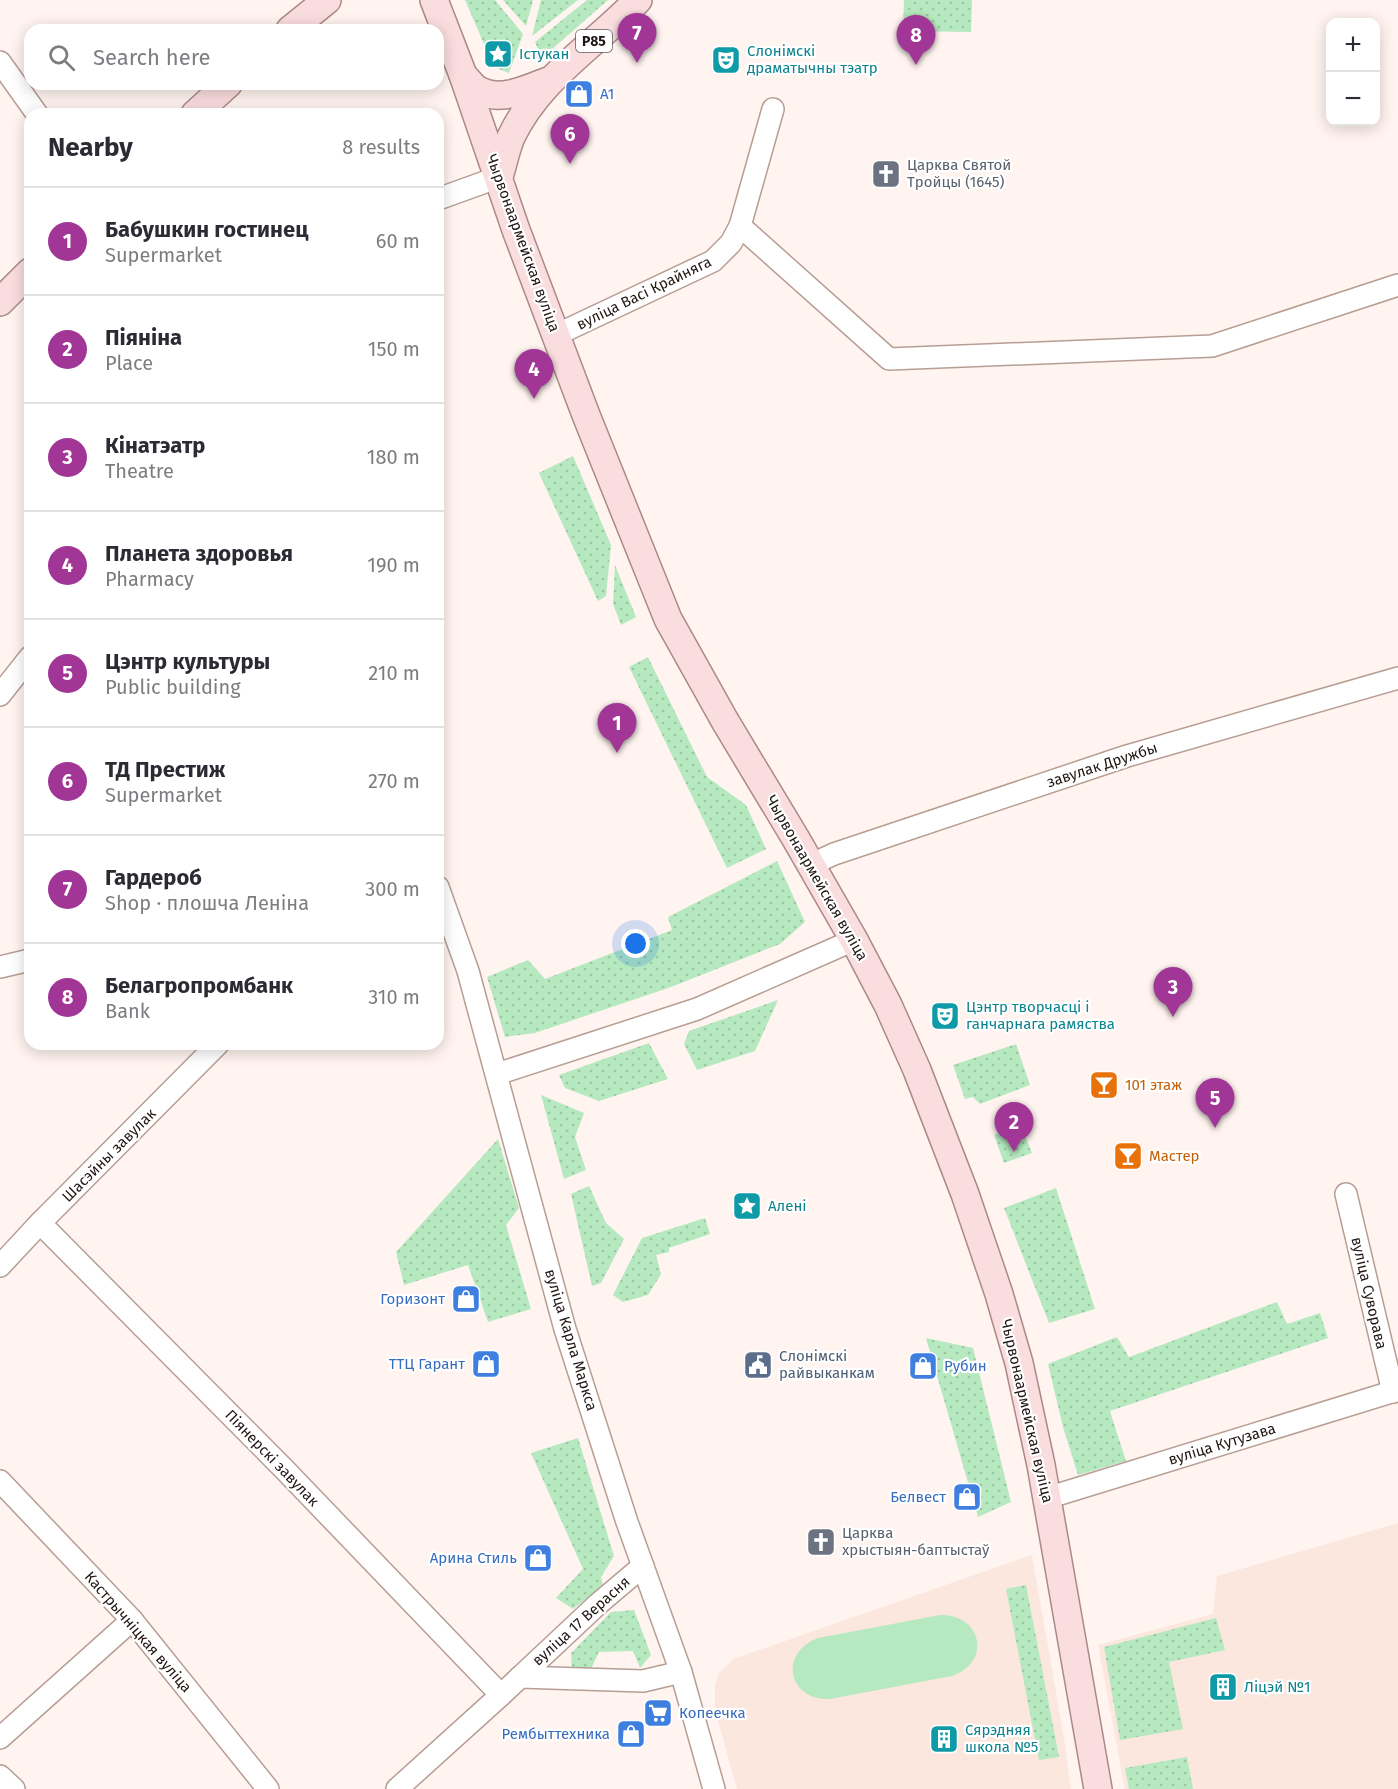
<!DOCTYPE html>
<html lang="en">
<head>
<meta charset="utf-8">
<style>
	body { margin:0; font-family:"Fira Sans",sans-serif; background:#f2f2f3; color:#2b2b33 }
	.controls { position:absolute; right:18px; top:18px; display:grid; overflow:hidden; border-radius:12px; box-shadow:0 3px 15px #0003 }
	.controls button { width:54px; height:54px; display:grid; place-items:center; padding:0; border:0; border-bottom:2px solid #e1e1e2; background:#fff; color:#2b2b33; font:30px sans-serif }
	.you { position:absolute; left:636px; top:944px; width:21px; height:21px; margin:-15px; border:4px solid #fff; border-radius:50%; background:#1a73e8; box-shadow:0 0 0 9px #1a73e833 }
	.badge { display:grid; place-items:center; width:39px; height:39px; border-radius:50%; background:#a13696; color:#fff; font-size:20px; font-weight:700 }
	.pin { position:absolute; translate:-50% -50px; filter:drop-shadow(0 2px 3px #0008) }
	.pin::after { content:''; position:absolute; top:32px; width:21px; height:18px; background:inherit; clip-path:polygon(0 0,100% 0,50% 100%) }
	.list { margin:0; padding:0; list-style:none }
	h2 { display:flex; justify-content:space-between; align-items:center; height:78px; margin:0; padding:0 24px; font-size:26px }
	h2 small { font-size:20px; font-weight:400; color:#7c7c81 }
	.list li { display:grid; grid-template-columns:39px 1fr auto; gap:18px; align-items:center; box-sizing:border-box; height:108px; padding:0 24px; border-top:2px solid #e1e1e2 }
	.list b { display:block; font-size:22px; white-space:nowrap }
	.list p { margin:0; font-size:20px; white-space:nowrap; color:#7c7c81 }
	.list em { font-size:20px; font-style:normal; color:#7c7c81 }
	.icon { flex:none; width:33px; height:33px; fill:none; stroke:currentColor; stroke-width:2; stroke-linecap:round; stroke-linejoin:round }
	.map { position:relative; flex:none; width:1398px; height:1789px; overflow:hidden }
	.search { position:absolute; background:#fff; box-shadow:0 3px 15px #0003; left:24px; top:24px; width:420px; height:66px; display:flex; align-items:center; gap:15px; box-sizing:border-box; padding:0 21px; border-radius:18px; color:#7c7c81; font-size:22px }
	.panel { position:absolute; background:#fff; box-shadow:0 3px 15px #0003; left:24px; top:108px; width:420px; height:942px; border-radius:18px }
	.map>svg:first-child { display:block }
	.built { fill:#fbe7de }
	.grass { fill:url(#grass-dots) }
	.pitch { fill:#b6e9bf }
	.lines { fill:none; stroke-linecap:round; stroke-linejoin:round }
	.minor-casing { stroke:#b69e94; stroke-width:24 }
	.major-casing { stroke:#ab8989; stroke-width:30 }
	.minor { stroke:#fff; stroke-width:21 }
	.major { stroke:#faddde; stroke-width:27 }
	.labels { text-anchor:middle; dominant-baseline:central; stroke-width:4.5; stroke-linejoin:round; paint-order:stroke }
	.shield { fill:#fff; stroke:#635d5a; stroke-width:1.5 }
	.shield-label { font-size:14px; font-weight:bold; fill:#201714 }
	.culture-label { font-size:15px; fill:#0d838f; stroke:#fff; text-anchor:start }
	.shop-label { font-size:15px; fill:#366cbe; stroke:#fff; text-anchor:end }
	.worship-label { font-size:15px; fill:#5b616d; stroke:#fff; text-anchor:start }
	.street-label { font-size:15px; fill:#201714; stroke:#fff }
	.food-label { font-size:15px; fill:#c56008; stroke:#fff; text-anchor:start }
	.service-label { font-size:15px; fill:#4e5e75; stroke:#fff; text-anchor:start }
</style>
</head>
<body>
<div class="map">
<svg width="1398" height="1789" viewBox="0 0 1398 1789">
	<defs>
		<pattern id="grass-dots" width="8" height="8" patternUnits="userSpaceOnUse" patternTransform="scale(1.5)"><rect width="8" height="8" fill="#b6e9bf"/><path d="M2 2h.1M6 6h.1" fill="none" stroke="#9cc7a3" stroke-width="1.8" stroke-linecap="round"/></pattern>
	</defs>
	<rect width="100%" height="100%" fill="#fff4f0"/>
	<g class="built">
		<path d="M1398,1523v266h-273l-27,-144 115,-31 4,-38z"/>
		<path d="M1032,1555l32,183 7,51h-334l-22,-79v-25l4,-12 14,-14z"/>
	</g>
	<g class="grass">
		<path d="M465,0h30l28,34 -14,39 -15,-6z"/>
		<path d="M503,0h30l-7,26z"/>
		<path d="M541,0h37l-46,36z"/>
		<path d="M587,0h21l-66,58 -7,-16z"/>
		<path d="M904,0h68l-1,32 -68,-1z"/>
		<path d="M573,456l38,89 -5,51 -8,5 -59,-128z"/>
		<path d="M615,565l21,52 -15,8 -8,-21z"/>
		<path d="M648,657l59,120 39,28 20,44 -39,19 -98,-201z"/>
		<path d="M777,861l28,61 -25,22 -109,43 -136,46 -30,4 -18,-60 41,-17 17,19 127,-49 -4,-13z"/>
		<path d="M778,1000l-23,51 -58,19 -13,-26 5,-13z"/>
		<path d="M649,1043l19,36 -69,22 -34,-13 -6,-13z"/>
		<path d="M1016,1044l14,41 -50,19 -7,-7 -8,2 -12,-34z"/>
		<path d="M541,1095l43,18 -9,24 11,33 -22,9z"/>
		<path d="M1021,1126l11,27 -28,10 -10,-28z"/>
		<path d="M498,1139l21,69 -13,17 25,84 -43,13 -20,-57 -64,20 -8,-33z"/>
		<path d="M589,1186l17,37 18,16 -23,44 -9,3 -21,-92z"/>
		<path d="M1056,1188l39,121 -46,14 -45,-115z"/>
		<path d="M705,1218l5,16 -41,14v4l-13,3 5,19 -13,21 -25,7 -10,-7 29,-57z"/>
		<path d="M1277,1302l10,22 33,-11 8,25 -218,73 16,50 -48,14 -15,-48 -15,-63 69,-27 12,20z"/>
		<path d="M926,1338l47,10 38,154 -33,15z"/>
		<path d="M578,1438l36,118 -13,21 2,9 -30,23 -17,-11 27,-29 -52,-116z"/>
		<path d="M1026,1585l33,172 -20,3 -33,-171z"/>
		<path d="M634,1610l17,45 -11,13 -7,-17 -34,1 -9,19 -18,-2 -1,-16 40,-41z"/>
		<path d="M1216,1618l9,32 -56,12 14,67 -63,11 -16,-93z"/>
		<path d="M1187,1757l6,32h-64l-4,-21z"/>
	</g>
	<path class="pitch" d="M940,1615c42,-1 52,47 12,61l-122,23c-42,2 -52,-46 -12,-61z"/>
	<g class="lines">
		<g class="minor-casing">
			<g id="minor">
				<path d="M0,62l37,52"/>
				<path d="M438,199l61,-22"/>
				<path d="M740,226l149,133 323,-13 186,-61"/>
				<path d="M556,335l157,-74 18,-18 9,-17 33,-117"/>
				<path d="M0,695l30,-38"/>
				<path d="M810,865l24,-11 293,-98 271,-78"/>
				<path d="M438,887l30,84 97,358 62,193 54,150 33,117"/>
				<path d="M0,967l30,-7"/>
				<path d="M497,1074l200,-65 157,-69"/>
				<path d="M1346,1194l47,198"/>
				<path d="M40,1223l245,247 216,225"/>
				<path d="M0,1266l40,-43 178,-179"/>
				<path d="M0,1481l132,139 136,169"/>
				<path d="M1047,1498l351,-108"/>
				<path d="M520,1677l123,4 38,-9"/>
				<path d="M0,1738l132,-118"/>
				<path d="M0,1776l14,13"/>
				<path d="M397,1789l104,-94 97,-91 45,-38"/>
			</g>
		</g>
		<g class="major-casing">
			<g id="major">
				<path d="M434,0l29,75 53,155 70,185 82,204 57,102 71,118 58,101 34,65 29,65 48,124 34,100 20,69 22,102 57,324"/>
				<path d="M290,30l37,-30"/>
				<path d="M463,75c5,5 10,13 17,16 21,11 47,-2 68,-10"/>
				<path d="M195,114l33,-30"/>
				<path d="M499,177c4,-13 7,-28 12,-40 27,-58 84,-92 127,-137"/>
				<path d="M0,302l30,-30"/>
			</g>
		</g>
		<use href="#minor" class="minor"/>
		<use href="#major" class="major"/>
	</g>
	<defs>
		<g id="sight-square" transform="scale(1.5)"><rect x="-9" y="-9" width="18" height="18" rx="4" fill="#0f9aa8" stroke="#fff"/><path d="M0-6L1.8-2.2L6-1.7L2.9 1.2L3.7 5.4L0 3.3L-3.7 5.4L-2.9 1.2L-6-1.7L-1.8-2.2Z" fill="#fff"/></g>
		<g id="theatre-square" transform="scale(1.5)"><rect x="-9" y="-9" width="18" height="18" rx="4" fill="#0f9aa8" stroke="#fff"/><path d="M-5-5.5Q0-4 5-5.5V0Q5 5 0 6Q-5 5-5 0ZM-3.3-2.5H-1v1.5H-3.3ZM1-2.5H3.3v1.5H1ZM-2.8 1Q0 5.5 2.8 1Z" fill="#fff"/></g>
		<g id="shop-square" transform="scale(1.5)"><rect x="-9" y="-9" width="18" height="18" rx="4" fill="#3f7fe0" stroke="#fff"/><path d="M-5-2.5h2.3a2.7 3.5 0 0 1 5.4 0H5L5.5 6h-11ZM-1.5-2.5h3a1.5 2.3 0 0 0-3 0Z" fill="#fff"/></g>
		<g id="church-square" transform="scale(1.5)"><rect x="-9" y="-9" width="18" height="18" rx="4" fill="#6b7280" stroke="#fff"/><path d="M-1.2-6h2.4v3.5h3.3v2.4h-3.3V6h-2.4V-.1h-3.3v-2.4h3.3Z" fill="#fff"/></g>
		<g id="bar-square" transform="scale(1.5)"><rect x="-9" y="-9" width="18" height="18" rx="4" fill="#e8710a" stroke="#fff"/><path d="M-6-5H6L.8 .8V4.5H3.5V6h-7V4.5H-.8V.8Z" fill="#fff"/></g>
		<g id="civic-square" transform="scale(1.5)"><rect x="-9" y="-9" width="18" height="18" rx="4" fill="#5c6f8a" stroke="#fff"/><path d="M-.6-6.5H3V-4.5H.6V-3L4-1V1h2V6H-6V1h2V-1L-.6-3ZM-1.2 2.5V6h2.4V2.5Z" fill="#fff"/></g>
		<g id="building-square" transform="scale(1.5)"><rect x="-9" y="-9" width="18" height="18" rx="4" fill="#0f9aa8" stroke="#fff"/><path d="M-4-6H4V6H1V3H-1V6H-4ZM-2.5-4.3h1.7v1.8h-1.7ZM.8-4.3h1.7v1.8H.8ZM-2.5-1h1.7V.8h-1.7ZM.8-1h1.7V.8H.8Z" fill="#fff"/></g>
		<g id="supermarket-square" transform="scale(1.5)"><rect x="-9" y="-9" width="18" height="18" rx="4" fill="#3f7fe0" stroke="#fff"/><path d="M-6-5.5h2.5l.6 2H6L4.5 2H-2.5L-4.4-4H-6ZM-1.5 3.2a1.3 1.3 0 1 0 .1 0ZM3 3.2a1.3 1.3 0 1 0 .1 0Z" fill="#fff"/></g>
	</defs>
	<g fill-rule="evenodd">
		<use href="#sight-square" x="498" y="54"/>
		<use href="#theatre-square" x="726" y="60"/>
		<use href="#shop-square" x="579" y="94"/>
		<use href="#church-square" x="886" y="174"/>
		<use href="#theatre-square" x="945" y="1016"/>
		<use href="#bar-square" x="1104" y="1085"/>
		<use href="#bar-square" x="1128" y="1156"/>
		<use href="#sight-square" x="747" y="1206"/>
		<use href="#shop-square" x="466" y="1299"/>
		<use href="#shop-square" x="486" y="1364"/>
		<use href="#civic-square" x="758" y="1365"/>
		<use href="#shop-square" x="923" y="1366"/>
		<use href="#shop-square" x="967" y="1497"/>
		<use href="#church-square" x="821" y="1542"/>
		<use href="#shop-square" x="538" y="1558"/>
		<use href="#building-square" x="1223" y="1687"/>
		<use href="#supermarket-square" x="658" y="1713"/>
		<use href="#shop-square" x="631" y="1734"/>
		<use href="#building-square" x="944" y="1739"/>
	</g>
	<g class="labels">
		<rect class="shield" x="576" y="30" width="36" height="22" rx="4.5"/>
		<g class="shield-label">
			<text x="594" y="41">Р85</text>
		</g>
		<g class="culture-label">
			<text x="747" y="51">Слонімскі<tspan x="747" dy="17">драматычны тэатр</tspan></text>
			<text x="519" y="54">Істукан</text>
			<text x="966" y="1007">Цэнтр творчасці і<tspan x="966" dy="17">ганчарнага рамяства</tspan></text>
			<text x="768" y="1206">Алені</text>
			<text x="1244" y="1687">Ліцэй №1</text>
			<text x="965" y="1730">Сярэдняя<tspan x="965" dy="17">школа №5</tspan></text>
		</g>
		<g class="shop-label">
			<text x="600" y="94" text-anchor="start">A1</text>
			<text x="445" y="1299">Горизонт</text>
			<text x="465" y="1364">ТТЦ Гарант</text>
			<text x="944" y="1366" text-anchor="start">Рубин</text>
			<text x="946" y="1497">Белвест</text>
			<text x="517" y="1558">Арина Стиль</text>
			<text x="679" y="1713" text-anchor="start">Копеечка</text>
			<text x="610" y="1734">Рембыттехника</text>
		</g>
		<g class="worship-label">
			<text x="907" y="165">Царква Святой<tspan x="907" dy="17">Тройцы (1645)</tspan></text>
			<text x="842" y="1533">Царква<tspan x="842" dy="17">хрыстыян-баптыстаў</tspan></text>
		</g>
		<g class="street-label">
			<text transform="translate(523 243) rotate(70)">Чырвонаармейская вуліца</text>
			<text transform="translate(644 293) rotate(-26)">вуліца Васі Крайняга</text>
			<text transform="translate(1102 765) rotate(-18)">завулак Дружбы</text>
			<text transform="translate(817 878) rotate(60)">Чырвонаармейская вуліца</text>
			<text transform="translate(109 1155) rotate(-45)">Шасэйны завулак</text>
			<text transform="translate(1369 1293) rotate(77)">вуліца Суворава</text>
			<text transform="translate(571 1340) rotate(73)">вуліца Карла Маркса</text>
			<text transform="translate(1027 1411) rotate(77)">Чырвонаармейская вуліца</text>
			<text transform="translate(1222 1444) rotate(-17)">вуліца Кутузава</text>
			<text transform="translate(272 1458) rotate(46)">Піянерскі завулак</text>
			<text transform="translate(581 1621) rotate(-42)">вуліца 17 Верасня</text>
			<text transform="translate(138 1632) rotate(49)">Кастрычніцкая вуліца</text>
		</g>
		<g class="food-label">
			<text x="1125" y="1085">101 этаж</text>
			<text x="1149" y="1156">Мастер</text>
		</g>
		<g class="service-label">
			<text x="779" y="1356">Слонімскі<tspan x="779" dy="17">райвыканкам</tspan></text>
		</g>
	</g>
</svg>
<div class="controls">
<button>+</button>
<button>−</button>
</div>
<div class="you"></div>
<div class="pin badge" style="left:617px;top:753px">1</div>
<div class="pin badge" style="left:1014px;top:1152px">2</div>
<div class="pin badge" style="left:1173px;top:1017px">3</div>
<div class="pin badge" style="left:534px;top:399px">4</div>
<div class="pin badge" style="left:1215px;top:1128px">5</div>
<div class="pin badge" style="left:570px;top:164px">6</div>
<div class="pin badge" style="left:637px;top:63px">7</div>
<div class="pin badge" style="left:916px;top:65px">8</div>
<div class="search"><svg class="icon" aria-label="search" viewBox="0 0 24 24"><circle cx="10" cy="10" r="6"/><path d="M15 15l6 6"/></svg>Search here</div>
<section class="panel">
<h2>Nearby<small>8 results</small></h2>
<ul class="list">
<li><span class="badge">1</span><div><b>Бабушкин гостинец</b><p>Supermarket</p></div><em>60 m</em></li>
<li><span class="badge">2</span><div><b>Піяніна</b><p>Place</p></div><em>150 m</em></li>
<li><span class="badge">3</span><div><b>Кінатэатр</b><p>Theatre</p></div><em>180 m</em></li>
<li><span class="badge">4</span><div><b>Планета здоровья</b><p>Pharmacy</p></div><em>190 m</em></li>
<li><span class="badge">5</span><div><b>Цэнтр культуры</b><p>Public building</p></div><em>210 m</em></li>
<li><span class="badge">6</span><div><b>ТД Престиж</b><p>Supermarket</p></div><em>270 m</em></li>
<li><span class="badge">7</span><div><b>Гардероб</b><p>Shop · плошча Леніна</p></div><em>300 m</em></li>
<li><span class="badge">8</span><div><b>Белагропромбанк</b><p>Bank</p></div><em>310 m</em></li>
</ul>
</section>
</div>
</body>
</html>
